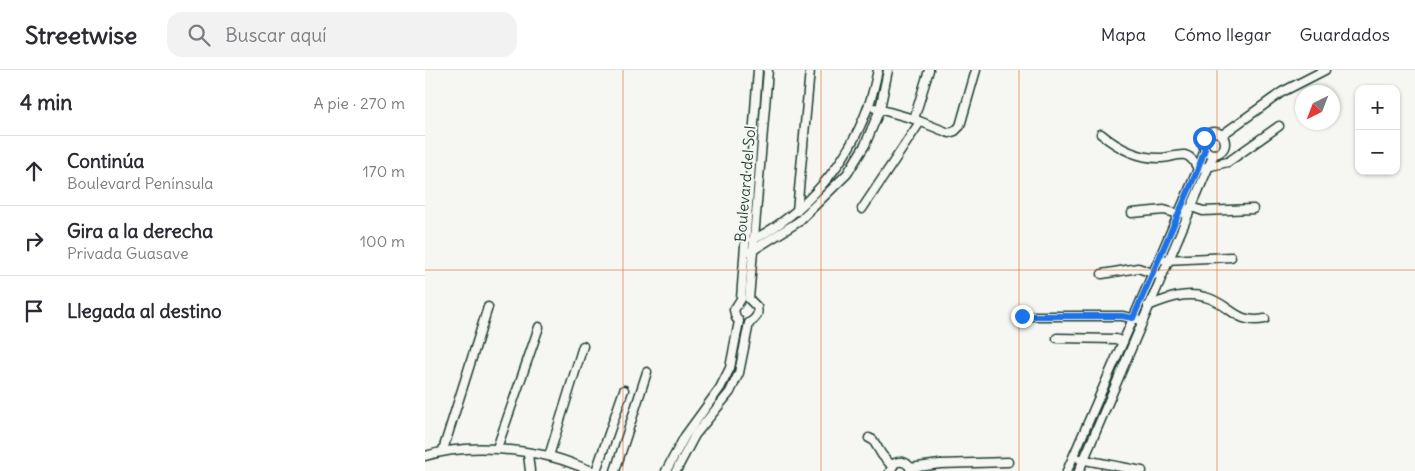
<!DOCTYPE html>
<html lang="es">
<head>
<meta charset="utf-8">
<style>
	body { margin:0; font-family:Delius,sans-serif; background:#f2f2f3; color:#2b2b33 }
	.controls { position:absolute; right:15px; top:15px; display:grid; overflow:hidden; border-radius:10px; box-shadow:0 1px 4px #0004 }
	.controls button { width:45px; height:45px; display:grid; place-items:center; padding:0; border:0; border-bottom:1px solid #e1e1e2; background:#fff; color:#2b2b33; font:25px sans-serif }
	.compass { position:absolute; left:870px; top:15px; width:45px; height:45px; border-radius:50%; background:#fff; box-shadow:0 1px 4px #0004; rotate:222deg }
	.stop { position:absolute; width:15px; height:15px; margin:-11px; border:4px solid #1a73e8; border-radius:50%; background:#fff }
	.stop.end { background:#1a73e8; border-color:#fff; box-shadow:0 1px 5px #0008 }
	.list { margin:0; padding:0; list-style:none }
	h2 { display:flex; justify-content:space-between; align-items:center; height:65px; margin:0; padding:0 20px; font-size:21px }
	h2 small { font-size:16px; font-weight:400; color:#7c7c81 }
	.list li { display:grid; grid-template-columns:32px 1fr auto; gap:15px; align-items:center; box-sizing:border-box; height:70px; padding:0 20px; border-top:1px solid #e1e1e2 }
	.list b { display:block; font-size:19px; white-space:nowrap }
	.list p { margin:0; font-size:16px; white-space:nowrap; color:#7c7c81 }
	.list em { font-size:16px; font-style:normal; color:#7c7c81 }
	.icon { flex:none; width:28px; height:28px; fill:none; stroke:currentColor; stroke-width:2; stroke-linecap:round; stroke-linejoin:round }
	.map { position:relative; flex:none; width:990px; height:401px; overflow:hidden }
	header { display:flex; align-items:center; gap:30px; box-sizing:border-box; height:70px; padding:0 25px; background:#fff; border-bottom:1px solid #e1e1e2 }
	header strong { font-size:24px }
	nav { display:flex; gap:28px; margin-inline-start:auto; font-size:18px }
	.search { width:350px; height:45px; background:#f2f2f3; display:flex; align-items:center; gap:12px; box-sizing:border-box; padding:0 18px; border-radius:15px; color:#7c7c81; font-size:19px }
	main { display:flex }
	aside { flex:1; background:#fff }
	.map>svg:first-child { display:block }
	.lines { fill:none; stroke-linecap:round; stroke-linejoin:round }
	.minor-casing { stroke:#1f3d34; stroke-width:11 }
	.minor { stroke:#f6f6f2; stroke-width:8 }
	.route { stroke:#1a73e8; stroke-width:6 }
	.grid { fill:none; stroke:#e8590c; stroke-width:1; stroke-opacity:0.55 }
	.labels { text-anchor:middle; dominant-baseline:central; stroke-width:4; stroke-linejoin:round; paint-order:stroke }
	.street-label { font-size:15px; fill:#1f3d34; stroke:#f6f6f2 }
</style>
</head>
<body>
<header>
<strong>Streetwise</strong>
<div class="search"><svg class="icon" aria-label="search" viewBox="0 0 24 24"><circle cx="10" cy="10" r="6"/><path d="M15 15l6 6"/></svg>Buscar aquí</div>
<nav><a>Mapa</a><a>Cómo llegar</a><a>Guardados</a></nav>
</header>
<main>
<aside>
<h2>4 min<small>A pie · 270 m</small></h2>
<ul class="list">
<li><svg class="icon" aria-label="ahead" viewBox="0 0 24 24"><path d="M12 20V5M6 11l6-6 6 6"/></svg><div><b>Continúa</b><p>Boulevard Península</p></div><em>170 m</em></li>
<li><svg class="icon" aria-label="right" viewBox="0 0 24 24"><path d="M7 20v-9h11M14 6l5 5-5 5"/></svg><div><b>Gira a la derecha</b><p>Privada Guasave</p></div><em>100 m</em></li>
<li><svg class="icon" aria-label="arrive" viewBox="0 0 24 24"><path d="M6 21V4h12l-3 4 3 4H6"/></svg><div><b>Llegada al destino</b></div></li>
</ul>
</aside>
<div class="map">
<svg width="990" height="401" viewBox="0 0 990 401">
	<rect width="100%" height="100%" fill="#f6f6f2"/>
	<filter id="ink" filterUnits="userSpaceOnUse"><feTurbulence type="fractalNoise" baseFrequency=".02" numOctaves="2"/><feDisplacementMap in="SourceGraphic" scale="10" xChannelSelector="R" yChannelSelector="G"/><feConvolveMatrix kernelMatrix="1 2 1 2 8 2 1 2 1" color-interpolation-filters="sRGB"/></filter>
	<g filter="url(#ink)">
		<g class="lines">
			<g class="minor-casing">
				<g id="minor">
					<path d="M450,38l39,11 35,14 6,-2 5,-5 16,-56"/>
					<path d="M489,49l15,-49"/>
					<circle cx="789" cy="73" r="11"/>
					<path d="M676,64c17,14 37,25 61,24 7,0 16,-4 23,-3 7,2 10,8 13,14l30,-7 51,-36"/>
					<path d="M797,65l60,-43 43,-22"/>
					<path d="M437,139l58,-87"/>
					<path d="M372,141l13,-141"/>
					<path d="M707,143l32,-3 15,4 13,-7 11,4 50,-2"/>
					<path d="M328,170c53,-28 95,-77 115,-133 5,-12 7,-25 10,-37"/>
					<path d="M325,182l48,-30 49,-48 18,-29 15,-36 8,-39"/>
					<path d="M740,190l66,-3"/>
					<path d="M677,204l36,-6 20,7"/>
					<path d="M723,236c18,-7 37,-15 57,-9 25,6 30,28 60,22"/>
					<path d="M597,246h100l14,3"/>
					<path d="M632,268l59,1 7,3"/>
					<path d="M444,368l4,2 9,15 10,11"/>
					<path d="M72,378l42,-121"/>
					<path d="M18,380l45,-143"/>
					<path d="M103,384l2,17"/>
					<path d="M0,386c39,-12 84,-8 123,0 15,3 30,10 44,15"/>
					<path d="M124,386l34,-110"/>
					<path d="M655,389l62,12"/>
					<path d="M485,398l30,-4 68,-2"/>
					<path d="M171,401l28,-81"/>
					<path d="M190,401l32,-99"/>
					<path d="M241,401l19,-35 35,-48 10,-20 9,-47 -3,-3 -2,-8 7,-11 17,-229"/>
					<path d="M251,401l19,-36 35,-43 9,-19 10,-50c7,-4 10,-8 8,-16l-8,-8 19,-229"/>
					<path d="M465,401l5,-8c7,-3 14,0 16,7"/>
					<path d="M642,401l131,-302 7,-20"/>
					<path d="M654,401l135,-317"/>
				</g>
			</g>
			<use href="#minor" class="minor"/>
		</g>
	</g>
	<g class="lines" filter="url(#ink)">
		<path class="route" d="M597,246h100l11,2 65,-149 7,-20 -2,-3 1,-8"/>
	</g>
	<path class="grid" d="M198,0v401M396,0v401M594,0v401M792,0v401M0,200h990"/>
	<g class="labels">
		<g class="street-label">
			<text transform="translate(320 114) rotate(-85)">Boulevard del Sol</text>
		</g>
	</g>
</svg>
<div class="controls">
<button>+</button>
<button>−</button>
</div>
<svg class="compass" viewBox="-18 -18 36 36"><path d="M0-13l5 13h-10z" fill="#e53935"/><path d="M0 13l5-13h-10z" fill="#7c7c81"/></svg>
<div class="stop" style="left:779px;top:68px"></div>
<div class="stop end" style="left:597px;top:246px"></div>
</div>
</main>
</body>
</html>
